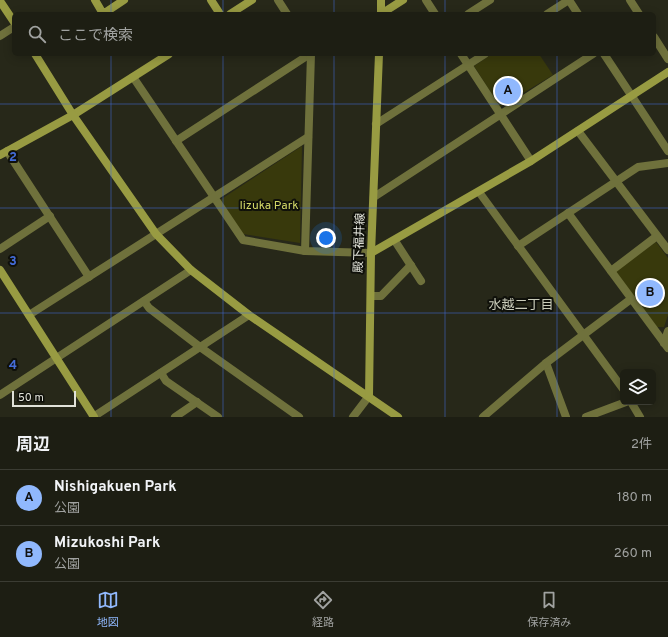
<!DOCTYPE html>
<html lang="ja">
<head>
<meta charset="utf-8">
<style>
	body { margin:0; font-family:Overpass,"Noto Sans JP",sans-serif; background:#25271c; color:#f1f3f6 }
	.controls { position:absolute; right:12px; bottom:12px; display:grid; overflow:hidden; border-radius:6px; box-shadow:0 2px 10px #0003 }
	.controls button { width:36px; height:36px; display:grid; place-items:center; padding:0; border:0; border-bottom:1px solid #3b3c33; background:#1d1e13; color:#f1f3f6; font:20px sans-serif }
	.scale { position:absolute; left:12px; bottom:10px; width:64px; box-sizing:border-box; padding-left:4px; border:2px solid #e1e2d9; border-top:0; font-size:11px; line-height:14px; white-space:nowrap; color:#e1e2d9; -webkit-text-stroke:3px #0f100a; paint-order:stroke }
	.you { position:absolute; left:326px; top:238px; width:14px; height:14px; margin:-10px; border:3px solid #fff; border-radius:50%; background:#1a73e8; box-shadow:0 0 0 6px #1a73e833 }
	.badge { display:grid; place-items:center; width:26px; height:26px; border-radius:50%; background:#90b8fd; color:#111; font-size:13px; font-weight:700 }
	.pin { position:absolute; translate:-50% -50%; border:2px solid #fff; box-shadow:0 1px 4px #0006 }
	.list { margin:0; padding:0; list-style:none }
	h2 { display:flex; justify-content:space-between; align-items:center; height:52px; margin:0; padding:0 16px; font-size:17px }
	h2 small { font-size:13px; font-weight:400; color:#a0a2a0 }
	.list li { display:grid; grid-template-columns:26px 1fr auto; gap:12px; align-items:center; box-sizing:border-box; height:56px; padding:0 16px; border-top:1px solid #3b3c33 }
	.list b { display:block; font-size:15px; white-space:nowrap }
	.list p { margin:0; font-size:13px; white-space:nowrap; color:#a0a2a0 }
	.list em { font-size:13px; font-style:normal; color:#a0a2a0 }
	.icon { flex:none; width:22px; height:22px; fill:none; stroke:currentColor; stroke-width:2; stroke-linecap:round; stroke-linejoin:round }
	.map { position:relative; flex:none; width:668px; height:417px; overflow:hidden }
	.search { position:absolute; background:#1d1e13; box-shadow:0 2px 10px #0003; left:12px; right:12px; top:12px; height:44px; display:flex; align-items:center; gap:10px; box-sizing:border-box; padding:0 14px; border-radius:6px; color:#a0a2a0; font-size:15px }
	.sheet { height:164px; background:#1d1e13 }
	nav { display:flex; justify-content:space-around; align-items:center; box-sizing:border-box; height:56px; border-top:1px solid #3b3c33; background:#1d1e13; font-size:11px; color:#a0a2a0 }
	nav a { display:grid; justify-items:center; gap:2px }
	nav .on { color:#90b8fd }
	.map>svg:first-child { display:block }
	.green { fill:#38390c }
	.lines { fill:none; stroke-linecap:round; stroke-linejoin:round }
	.street { stroke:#6f713c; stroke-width:8 }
	.secondary { stroke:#989b42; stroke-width:8 }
	.grid { fill:none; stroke:#446cd8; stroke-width:1; stroke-opacity:0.55 }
	.labels { text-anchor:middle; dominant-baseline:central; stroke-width:4; stroke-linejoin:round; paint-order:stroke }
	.park-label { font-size:12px; fill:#d3d867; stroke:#0f100a }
	.street-label { font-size:12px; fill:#e1e2d9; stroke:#0f100a }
	.neighbourhood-label { font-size:13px; fill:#caccba; stroke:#0f100a }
	.grid-label { font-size:13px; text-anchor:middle; font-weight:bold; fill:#446cd8; stroke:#0f100a; stroke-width:4; stroke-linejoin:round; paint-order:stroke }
</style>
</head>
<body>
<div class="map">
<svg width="668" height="417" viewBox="0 0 668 417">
	<rect width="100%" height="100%" fill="#272819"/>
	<g class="green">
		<path d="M492,54h47l14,21 -53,32 -26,-41z"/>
		<path d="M302,146l-2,97 -57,-9 -23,-34z"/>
		<path d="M656,242l12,16v57l-4,12h-7l-42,-56z"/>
	</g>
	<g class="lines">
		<g class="street">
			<path d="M278,0l9,14"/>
			<path d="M426,0l9,14"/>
			<path d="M569,0l9,14"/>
			<path d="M630,0l9,14"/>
			<path d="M468,14l22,-14"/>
			<path d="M547,14l22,-14"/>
			<path d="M0,36l14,-9"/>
			<path d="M654,37l14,22"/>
			<path d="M461,54l70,107"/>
			<path d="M604,54l64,97"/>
			<path d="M133,77l110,163 62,11 66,2"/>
			<path d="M376,124l109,-70"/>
			<path d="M578,131l90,119"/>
			<path d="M176,141l134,-87"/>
			<path d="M7,151l82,126"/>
			<path d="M479,192l144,197"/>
			<path d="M374,197l219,-143"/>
			<path d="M568,213l100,135"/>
			<path d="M395,241l26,40"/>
			<path d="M518,246l120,-79 30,-4"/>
			<path d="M0,249l50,-33"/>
			<path d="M305,251l6,-197"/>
			<path d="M611,271l46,-35"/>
			<path d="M371,296h10l30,-31"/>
			<path d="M144,301l5,7 51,39 99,70"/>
			<path d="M29,315l279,-178"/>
			<path d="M664,343l4,-12"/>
			<path d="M546,363l20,54"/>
			<path d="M161,373l5,8 52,36"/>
			<path d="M0,395l191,-125"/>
			<path d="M631,402l9,15"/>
			<path d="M93,417l156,-102"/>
			<path d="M175,417l22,-15"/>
			<path d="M353,417l16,-21"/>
			<path d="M483,417l63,-54 85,-64"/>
			<path d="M586,417l40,-15"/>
		</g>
		<g class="secondary">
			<path d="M95,0l7,12h4l18,-12"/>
			<path d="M211,0l9,14"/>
			<path d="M0,1l14,21"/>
			<path d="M230,14l22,-14"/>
			<path d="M381,14l22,-14"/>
			<path d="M381,14v-14"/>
			<path d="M35,54l38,61 96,-61"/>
			<path d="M0,155l73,-40 83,119 35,36 58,45 149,102"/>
			<path d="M371,253l160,-92 137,-89"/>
			<path d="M0,270l94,147"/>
			<path d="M369,396l2,-143 8,-199"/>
		</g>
	</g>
	<path class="grid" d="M111,0v14M223,0v14M334,0v14M445,0v14M557,0v14M111,54v363M223,54v363M334,54v363M445,54v363M557,54v363M0,104h668M0,208h668M0,313h668"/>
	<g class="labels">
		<g class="park-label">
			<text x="269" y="206">Iizuka Park</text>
		</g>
		<g class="street-label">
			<text transform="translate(360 243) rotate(-88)">殿下福井線</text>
		</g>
		<g class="neighbourhood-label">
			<text x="521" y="306">水越二丁目</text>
		</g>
	</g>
	<g class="grid-label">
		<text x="13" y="161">2</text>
		<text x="13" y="265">3</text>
		<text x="13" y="369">4</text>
	</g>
</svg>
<div class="controls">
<button><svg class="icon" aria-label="layers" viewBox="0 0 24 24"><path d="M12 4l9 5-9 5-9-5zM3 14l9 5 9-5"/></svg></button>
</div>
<div class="scale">50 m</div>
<div class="you"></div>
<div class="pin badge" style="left:508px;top:91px">A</div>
<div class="pin badge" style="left:650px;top:293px">B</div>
<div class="search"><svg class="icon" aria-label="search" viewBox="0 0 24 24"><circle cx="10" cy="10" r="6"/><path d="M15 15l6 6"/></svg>ここで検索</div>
</div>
<section class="sheet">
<h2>周辺<small>2件</small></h2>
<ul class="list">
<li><span class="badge">A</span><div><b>Nishigakuen Park</b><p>公園</p></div><em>180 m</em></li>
<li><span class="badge">B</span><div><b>Mizukoshi Park</b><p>公園</p></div><em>260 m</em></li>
</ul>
</section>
<nav>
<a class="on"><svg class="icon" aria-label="map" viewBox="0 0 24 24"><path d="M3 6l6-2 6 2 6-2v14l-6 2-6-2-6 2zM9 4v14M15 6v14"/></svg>地図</a>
<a><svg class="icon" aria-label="directions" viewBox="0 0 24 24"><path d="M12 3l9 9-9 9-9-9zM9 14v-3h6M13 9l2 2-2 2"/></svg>経路</a>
<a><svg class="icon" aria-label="saved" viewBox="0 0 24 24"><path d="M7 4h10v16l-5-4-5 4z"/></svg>保存済み</a>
</nav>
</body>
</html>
